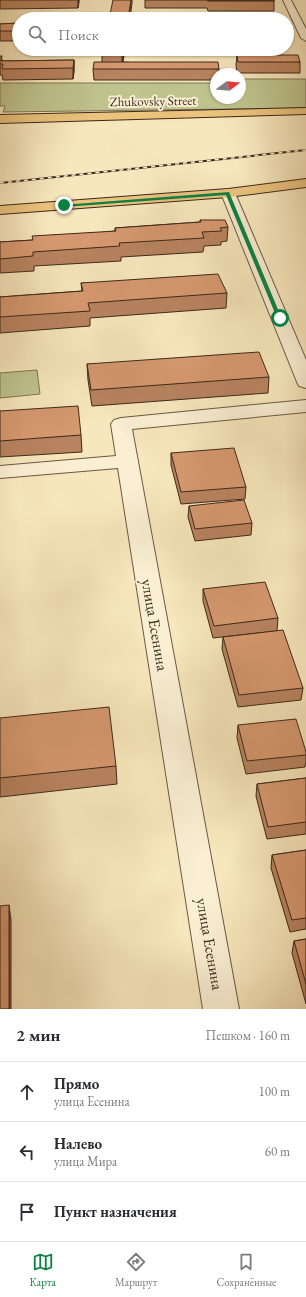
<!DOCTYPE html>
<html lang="ru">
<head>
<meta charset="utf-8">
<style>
	body { margin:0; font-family:"EB Garamond",serif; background:#f2f2f3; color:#2b2b33 }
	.compass { position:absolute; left:210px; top:68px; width:36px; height:36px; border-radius:50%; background:#fff; box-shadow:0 1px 3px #0004; rotate:74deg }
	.stop { position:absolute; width:12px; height:12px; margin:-9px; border:3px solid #0b8043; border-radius:50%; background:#fff }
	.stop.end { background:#0b8043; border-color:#fff; box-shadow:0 1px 4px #0008 }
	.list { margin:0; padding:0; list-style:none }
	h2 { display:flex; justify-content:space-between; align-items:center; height:52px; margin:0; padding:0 16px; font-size:17px }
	h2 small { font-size:13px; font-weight:400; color:#7c7c81 }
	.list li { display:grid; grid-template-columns:26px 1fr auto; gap:12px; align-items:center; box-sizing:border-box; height:60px; padding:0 16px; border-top:1px solid #e1e1e2 }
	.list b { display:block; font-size:15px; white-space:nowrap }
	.list p { margin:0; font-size:13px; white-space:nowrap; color:#7c7c81 }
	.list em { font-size:13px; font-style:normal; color:#7c7c81 }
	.icon { flex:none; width:22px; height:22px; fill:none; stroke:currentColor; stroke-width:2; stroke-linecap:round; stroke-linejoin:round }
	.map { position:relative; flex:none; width:306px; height:1009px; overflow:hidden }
	.search { position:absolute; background:#fff; box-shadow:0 1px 3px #0004; left:12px; right:12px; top:12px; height:44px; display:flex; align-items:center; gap:10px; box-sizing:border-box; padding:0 14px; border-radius:22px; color:#7c7c81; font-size:15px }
	.sheet { height:232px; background:#fff }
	nav { display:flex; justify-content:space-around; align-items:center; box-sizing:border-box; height:56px; border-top:1px solid #e1e1e2; background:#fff; font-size:11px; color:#7c7c81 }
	nav a { display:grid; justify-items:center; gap:2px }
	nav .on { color:#0b8043 }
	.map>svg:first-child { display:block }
	.green { fill:#bfc48e; stroke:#7e7655 }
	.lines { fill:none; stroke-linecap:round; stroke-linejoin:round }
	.minor-casing { stroke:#6c5844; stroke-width:2 }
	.major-casing { stroke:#3d291c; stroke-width:2 }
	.minor { fill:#faefd3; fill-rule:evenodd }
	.major { fill:#ecc47e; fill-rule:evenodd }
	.rail-casing { stroke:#3d291c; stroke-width:2 }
	.rail { stroke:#faefd3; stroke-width:1.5; stroke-dasharray:4; stroke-linecap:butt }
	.wall { fill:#b8835f; stroke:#3d291c }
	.shaded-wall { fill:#966a4e; stroke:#3d291c }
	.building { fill:#d6986f; stroke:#3d291c }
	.route { fill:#0b8043 }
	.labels { text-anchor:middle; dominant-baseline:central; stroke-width:4; stroke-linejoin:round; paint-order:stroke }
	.far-street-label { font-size:13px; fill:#3d291c; stroke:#faefd3 }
	.street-label { font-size:16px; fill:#3d291c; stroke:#faefd3 }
</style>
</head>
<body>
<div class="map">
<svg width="306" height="1009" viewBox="0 0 306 1009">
	<rect width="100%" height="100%" fill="#f7e7bc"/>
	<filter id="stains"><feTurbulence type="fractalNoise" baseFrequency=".005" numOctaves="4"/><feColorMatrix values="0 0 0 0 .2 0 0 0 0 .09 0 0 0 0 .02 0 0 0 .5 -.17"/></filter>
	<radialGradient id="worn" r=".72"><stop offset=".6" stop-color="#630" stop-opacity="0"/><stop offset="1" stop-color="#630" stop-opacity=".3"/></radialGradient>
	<g class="green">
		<path d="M241,79h65v29l-303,4 2,-6h-5v-23h216v15h24z"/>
		<path d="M37,370l3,24 -40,4v-25z"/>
	</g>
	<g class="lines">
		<g class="minor-casing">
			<g id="minor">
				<path d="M283,0h8l15,29v12l-5,-3z"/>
				<path d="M228,189l5,1 2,3 71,167v28l-7,-2 -2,-4 -76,-189 2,-3z"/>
				<path d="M306,400v12l-174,17 107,580h-36l-85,-541 -118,10v-12l116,-10 -5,-32 3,-4 7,-2z"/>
			</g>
		</g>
		<g class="major-casing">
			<g id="major">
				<path d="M306,108v6l-306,9v-8z"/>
				<path d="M306,179v8l-78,10 -228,17v-8l228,-17z"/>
			</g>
		</g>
		<use href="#minor" class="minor"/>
		<use href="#major" class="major"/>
		<g class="rail-casing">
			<path id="rail" d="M0,183l306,-33"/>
		</g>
		<use href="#rail" class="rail"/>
	</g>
	<g class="wall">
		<path d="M0,0h79v2l-1,6 -78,1z"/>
		<path d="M145,0h129v11h-66l-1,-3h-62z"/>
		<path d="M266,14l13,4v1h-13l-1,-1z"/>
		<path d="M19,23v18h-19v-17z"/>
		<path d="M125,49l-2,13 96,7v5h-3v6h-122l-1,-11 9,-7v-9z"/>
		<path d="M237,55l63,7v11h-63l-1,-8z"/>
		<path d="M0,56l3,5 71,-1v11l-1,8 -70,1 -1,-5h-2z"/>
		<path d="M200,220l28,7 -1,14 -6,1v3l-17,1 -1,6 -82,5v4l-87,5v5l-34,2v-31l33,-2 82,-9v-3l85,-6z"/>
		<path d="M81,283l146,10 -1,15 -136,10v8l-90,7v-36l82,-6z"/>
		<path d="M87,364l182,13 -1,16 -176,13 -4,-26z"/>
		<path d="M0,411l81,24 1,17 -82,5z"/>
		<path d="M171,453l75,34 -1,12 -64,5 -10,-39z"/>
		<path d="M189,506l63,17 -1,12 -56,6 -7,-24z"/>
		<path d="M203,589l75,29 -1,13 -64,7 -10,-37z"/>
		<path d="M223,637l80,51 -2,12 -63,7 -16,-58z"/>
		<path d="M0,718l116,48 1,18 -117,13z"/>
		<path d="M238,725l68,27v9l-1,6 -59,7 -9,-36z"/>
		<path d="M306,778v56l-39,5 -11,-43 1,-12z"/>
		<path d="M306,850v79l-16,3 -19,-64 1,-13z"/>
		<path d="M306,939v65l-14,-51 2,-12z"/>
	</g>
	<g class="shaded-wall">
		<path d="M78,0h1l-1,8z"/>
		<path d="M131,0h1v3l-2,16h-2z"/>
		<path d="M123,49h2l-3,15v-11z"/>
		<path d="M74,60v11l-1,8v-11z"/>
		<path d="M9,905l2,15v89h-2z"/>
	</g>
	<g class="building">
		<path d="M113,0h18l-3,19h-19z"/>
		<rect x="208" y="0" width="66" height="1"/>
		<path d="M266,14h11l2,4h-11z"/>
		<path d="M19,23v8h-19v-7z"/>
		<path d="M103,49h20l-1,4h-20z"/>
		<path d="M237,55h61l2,7h-62z"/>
		<path d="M0,56h2l-1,5 73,-1 -1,8 -71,1 1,-5h-3z"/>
		<path d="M94,62h124l1,7h-126z"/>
		<path d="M200,220h25l3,7 -8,1 2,3 -20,1 2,6 -85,5 1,3 -87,6v4l-33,3v-17l33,-2 -1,-4 84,-5 -1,-3 86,-6z"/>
		<path d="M218,274l9,19 -139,10 2,8 -90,6v-20l83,-6 -2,-8z"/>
		<path d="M259,352l10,25 -178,13 -4,-26z"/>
		<path d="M78,406l3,29 -81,6v-30z"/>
		<path d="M234,448l12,39 -65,5 -10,-39z"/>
		<path d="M244,500l8,23 -57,6 -6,-23z"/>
		<path d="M265,582l13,36 -64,8 -11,-37z"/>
		<path d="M283,630l20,58 -64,7 -16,-58z"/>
		<path d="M109,707l7,59 -116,12v-60z"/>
		<path d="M296,719l10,33v3l-59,6 -9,-36z"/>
		<path d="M306,778v44l-38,5 -11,-43z"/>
		<path d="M306,850v68l-14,2 -20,-65z"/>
		<path d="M9,905v104h-9v-103z"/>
		<path d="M306,939v45l-12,-43z"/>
	</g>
	<path class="route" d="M229,192l53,127 -5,-1 -51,-123 -162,12 -2,-2z"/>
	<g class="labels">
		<g class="far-street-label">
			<text transform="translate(153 101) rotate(-1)">Zhukovsky Street</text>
		</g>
		<g class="street-label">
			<text transform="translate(155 625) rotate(80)">улица Есенина</text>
			<text transform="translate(210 944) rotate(80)">улица Есенина</text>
		</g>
	</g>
	<rect width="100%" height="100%" filter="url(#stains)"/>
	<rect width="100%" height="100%" fill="url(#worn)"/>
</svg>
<svg class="compass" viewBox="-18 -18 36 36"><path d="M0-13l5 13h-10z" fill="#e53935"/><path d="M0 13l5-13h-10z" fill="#7c7c81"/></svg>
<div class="stop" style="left:280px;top:318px"></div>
<div class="stop end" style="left:64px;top:205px"></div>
<div class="search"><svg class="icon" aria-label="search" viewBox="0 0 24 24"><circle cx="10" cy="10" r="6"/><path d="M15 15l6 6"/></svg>Поиск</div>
</div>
<section class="sheet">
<h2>2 мин<small>Пешком · 160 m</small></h2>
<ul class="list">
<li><svg class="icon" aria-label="ahead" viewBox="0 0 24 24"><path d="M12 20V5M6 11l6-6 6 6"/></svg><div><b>Прямо</b><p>улица Есенина</p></div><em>100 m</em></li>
<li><svg class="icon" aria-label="left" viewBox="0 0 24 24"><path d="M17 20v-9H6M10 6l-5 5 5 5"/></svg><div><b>Налево</b><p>улица Мира</p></div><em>60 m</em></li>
<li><svg class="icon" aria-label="arrive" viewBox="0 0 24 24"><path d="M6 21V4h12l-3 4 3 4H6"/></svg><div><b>Пункт назначения</b></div></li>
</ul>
</section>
<nav>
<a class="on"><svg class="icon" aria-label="map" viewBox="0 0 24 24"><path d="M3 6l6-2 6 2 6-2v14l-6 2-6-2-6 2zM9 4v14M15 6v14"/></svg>Карта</a>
<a><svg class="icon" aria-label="directions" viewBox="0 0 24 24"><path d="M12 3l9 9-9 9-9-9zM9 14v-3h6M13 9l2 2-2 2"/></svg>Маршрут</a>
<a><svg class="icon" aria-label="saved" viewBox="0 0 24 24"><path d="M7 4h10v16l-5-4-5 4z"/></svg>Сохранённые</a>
</nav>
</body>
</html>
